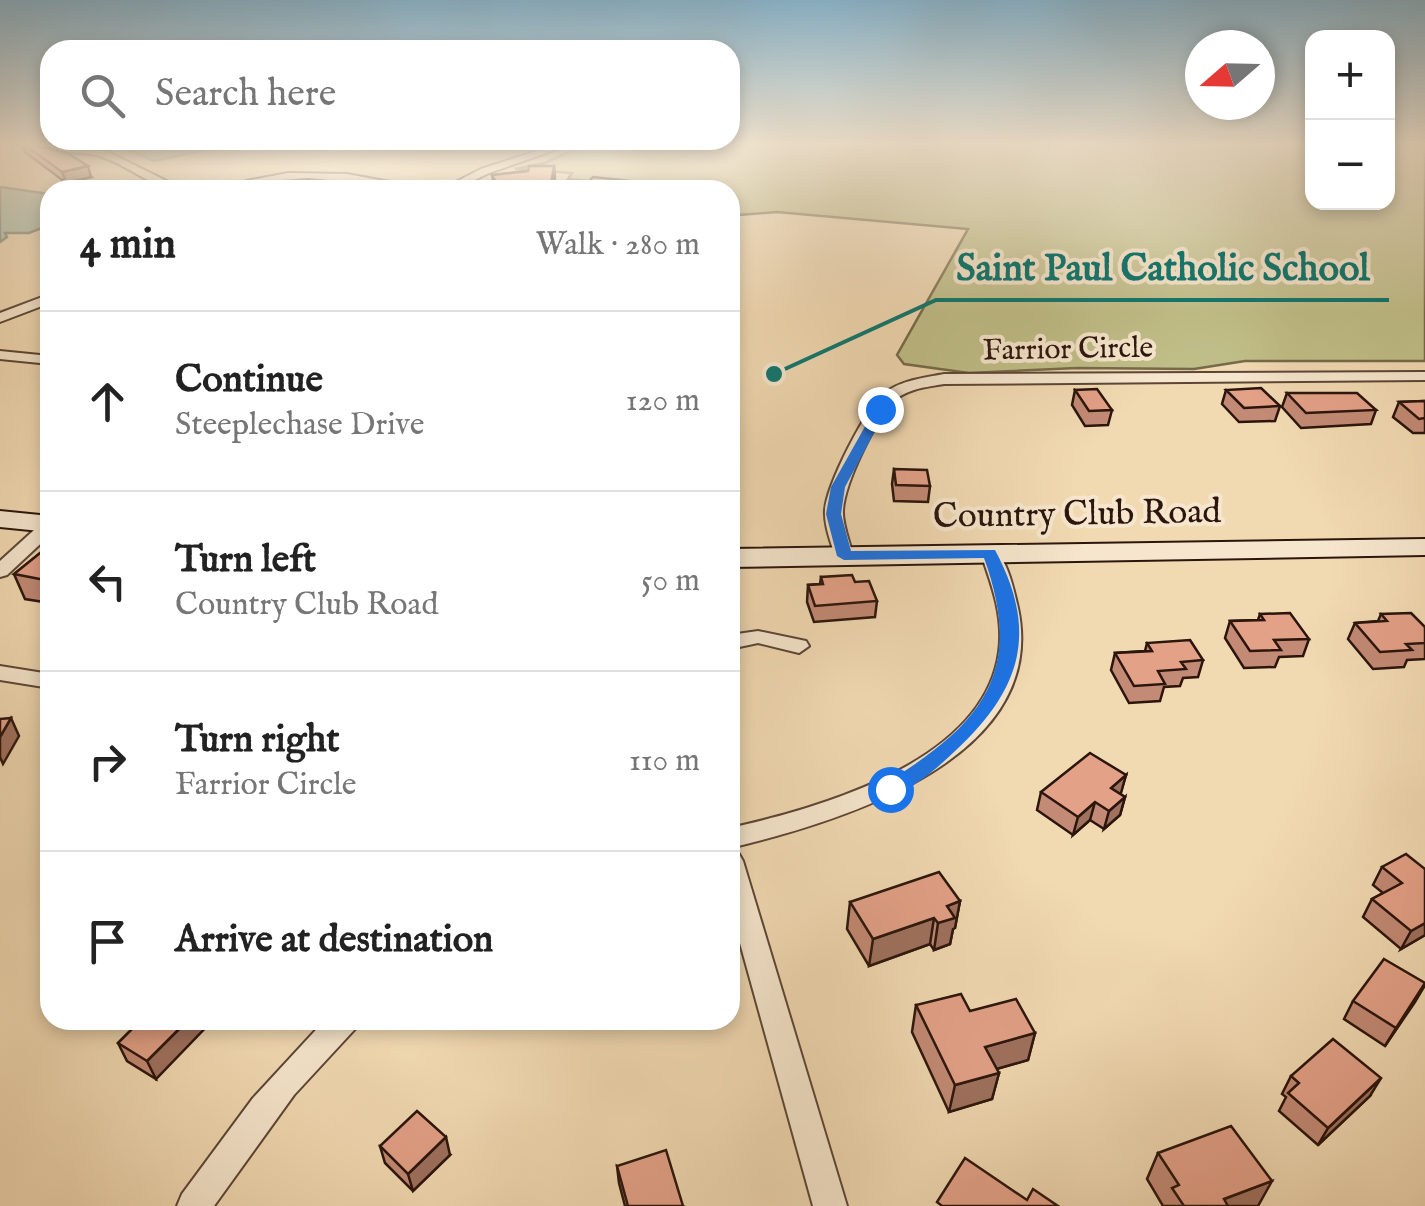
<!DOCTYPE html>
<html lang="en">
<head>
<meta charset="utf-8">
<style>
	body { margin:0; font-family:"IM FELL English",serif; background:#f2f2f2; color:#222 }
	.controls { position:absolute; right:30px; top:30px; display:grid; overflow:hidden; border-radius:20px; box-shadow:0 5px 15px #0003 }
	.controls button { width:90px; height:90px; display:grid; place-items:center; padding:0; border:0; border-bottom:2px solid #e0e0e0; background:#fff; color:#222; font:50px sans-serif }
	.compass { position:absolute; left:1185px; top:30px; width:90px; height:90px; border-radius:50%; background:#fff; box-shadow:0 5px 15px #0003; rotate:250deg }
	.stop { position:absolute; width:30px; height:30px; margin:-22px; border:8px solid #1a73e8; border-radius:50%; background:#fff }
	.stop.end { background:#1a73e8; border-color:#fff; box-shadow:0 2px 10px #0008 }
	.list { margin:0; padding:0; list-style:none }
	h2 { display:flex; justify-content:space-between; align-items:center; height:130px; margin:0; padding:0 40px; font-size:42px }
	h2 small { font-size:32px; font-weight:400; color:#767676 }
	.list li { display:grid; grid-template-columns:65px 1fr auto; gap:30px; align-items:center; box-sizing:border-box; height:180px; padding:0 40px; border-top:2px solid #e0e0e0 }
	.list b { display:block; font-size:38px; white-space:nowrap }
	.list p { margin:0; font-size:32px; white-space:nowrap; color:#767676 }
	.list em { font-size:32px; font-style:normal; color:#767676 }
	.icon { flex:none; width:55px; height:55px; fill:none; stroke:currentColor; stroke-width:2; stroke-linecap:round; stroke-linejoin:round }
	.map { position:relative; flex:none; width:1425px; height:1206px; overflow:hidden }
	.search { position:absolute; background:#fff; box-shadow:0 5px 15px #0003; left:40px; top:40px; width:700px; height:110px; display:flex; align-items:center; gap:25px; box-sizing:border-box; padding:0 35px; border-radius:30px; color:#767676; font-size:38px }
	.panel { position:absolute; background:#fff; box-shadow:0 5px 15px #0003; left:40px; top:180px; width:700px; height:850px; border-radius:30px }
	.map>svg:first-child { display:block }
	.green { fill:#c0be88; stroke:#766a4a; stroke-width:2.5 }
	.water { fill:#9bbaaa; stroke:#6e786b; stroke-width:2.5 }
	.lines { fill:none; stroke-linecap:round; stroke-linejoin:round }
	.street-casing { stroke:#5c4636; stroke-width:4 }
	.secondary-casing { stroke:#2b150c; stroke-width:4 }
	.street { fill:#f6e6cd; fill-rule:evenodd }
	.secondary { fill:#f6e6cd; fill-rule:evenodd }
	.wall { fill:#c38a75; stroke:#2b150c; stroke-width:2.5 }
	.shaded-wall { fill:#9f715f; stroke:#2b150c; stroke-width:2.5 }
	.building { fill:#e3a188; stroke:#2b150c; stroke-width:2.5 }
	.route { fill:#1a73e8 }
	.labels { text-anchor:middle; dominant-baseline:central; stroke-width:8; stroke-linejoin:round; paint-order:stroke }
	.far-street-label { font-size:30px; fill:#2b150c; stroke:#f6e6cd }
	.street-label { font-size:35px; fill:#2b150c; stroke:#f6e6cd }
	.leader { fill:none; stroke:#0f766e; stroke-width:4 }
	.callout-dot { fill:#0f766e; stroke:#f6e6cd; stroke-width:4 }
	.callout-label { font-size:38px; text-anchor:middle; font-weight:bold; fill:#0f766e; stroke:#f6e6cd; stroke-width:8; stroke-linejoin:round; paint-order:stroke }
</style>
</head>
<body>
<div class="map">
<svg width="1425" height="1206" viewBox="0 0 1425 1206">
	<rect width="100%" height="100%" fill="#f1d9b2"/>
	<filter id="stains"><feTurbulence type="fractalNoise" baseFrequency=".002" numOctaves="4"/><feColorMatrix values="0 0 0 0 .2 0 0 0 0 .09 0 0 0 0 .02 0 0 0 .5 -.17"/></filter>
	<radialGradient id="worn" r=".72"><stop offset=".6" stop-color="#630" stop-opacity="0"/><stop offset="1" stop-color="#630" stop-opacity=".3"/></radialGradient>
	<path class="green" d="M583,145h729v57h76v-57h37v216h-180l-51,8 -117,-1 -108,5 -65,-9 -7,-9 71,-126 -191,-17 -38,3 -9,-3v-22c-55,0 -108,-6 -162,-11l4,-6 -57,-4 30,-6z"/>
	<g class="water">
		<path d="M95,145h133l-74,16 -35,-15z"/>
		<path d="M0,187l50,7v31l-21,8h-24l2,4 -7,5z"/>
	</g>
	<g class="lines">
		<g class="street-casing">
			<g id="street">
				<path d="M32,145l74,6 79,39c-35,0 -57,-27 -89,-35 -21,-4 -45,-1 -64,-10z"/>
				<path d="M555,145h14l-80,28 -35,17h-14l41,-21z"/>
				<path d="M288,173l59,1 43,8 -5,3 -77,-7 -39,3 -27,9h-14l18,-9z"/>
				<path d="M50,294v9l-50,19v-9z"/>
				<path d="M0,351l50,5v8l-50,-5z"/>
				<path d="M1425,372v8l-481,4c-17,3 -39,5 -51,18 -19,21 -48,80 -50,108 -1,14 7,32 10,46l-9,6 -9,-6c-4,-14 -11,-31 -10,-46 2,-25 40,-102 60,-117 16,-13 39,-15 59,-19z"/>
				<path d="M50,520v15l-43,40 -7,2v-16l44,-40z"/>
				<path d="M990,548c17,6 24,43 28,60 32,152 -179,214 -288,240v-20c90,-20 254,-66 269,-176 5,-34 -7,-67 -18,-98z"/>
				<path d="M758,631l48,10 3,5 -10,7 -41,-10 -28,6v-14z"/>
				<path d="M0,666l50,8v14l-50,-8z"/>
				<path d="M730,851l9,3 4,7 104,345h-34l-83,-299z"/>
				<path d="M325,1020h35l-5,9 -61,66 -80,111h-37l5,-12 71,-96z"/>
			</g>
		</g>
		<g class="secondary-casing">
			<g id="secondary">
				<path d="M0,511l50,5v16l-50,-5z"/>
				<path d="M1425,539v16l-695,12v-18z"/>
			</g>
		</g>
		<use href="#street" class="street"/>
		<use href="#secondary" class="secondary"/>
	</g>
	<g class="wall">
		<path d="M22,145h11l58,32 -25,6 -41,-31z"/>
		<path d="M554,166l1,11 -3,13h-56l-2,-4 -2,-11 36,-4z"/>
		<path d="M1075,390l37,20 -4,15 -23,1 -13,-21z"/>
		<path d="M1226,390l54,16 -5,15 -36,1 -17,-18z"/>
		<path d="M1287,393l89,17 -5,14 -70,4 -19,-21z"/>
		<path d="M1425,401v32h-12l-20,-16 6,-15z"/>
		<path d="M894,469l36,17 -2,16 -34,-1 -2,-17z"/>
		<path d="M50,545v58l-25,-4 -11,-25z"/>
		<path d="M821,577l34,5 22,19 -2,16 -61,5 -7,-20 1,-17 12,-1z"/>
		<path d="M1260,614l49,25 -6,17 -24,1 -4,10 -31,1 -19,-30 5,-17 28,-1z"/>
		<path d="M1381,614l44,13v32l-18,1 -3,7 -31,2 -25,-30 7,-16 23,-2z"/>
		<path d="M1147,643l56,17 -5,17 -15,1 -3,8 -16,1 -4,14 -31,2 -18,-33 4,-17 30,-2z"/>
		<path d="M1126,775l-6,19 5,3 -5,18 -16,14 -14,-9 -17,15 -36,-25 4,-18z"/>
		<path d="M1382,867l43,2v66l-24,14 -38,-32 9,-18 11,-6 -10,-8z"/>
		<path d="M960,901l-5,27 -2,1 -3,15 -16,6 -4,-6 -61,22 -22,-37 3,-27z"/>
		<path d="M1425,985l-40,61 -41,-27 9,-18z"/>
		<path d="M916,1005l54,6 65,22 -7,27 -32,9 3,4 -7,26 -43,13 -37,-80z"/>
		<path d="M141,1020l15,59 -29,-18 -9,-18z"/>
		<path d="M1291,1076l79,20 -52,49 -39,-34 7,-14 -4,-3z"/>
		<path d="M380,1146l70,9 -37,36 -28,-28z"/>
		<path d="M1158,1153l100,53h-95l-16,-27z"/>
		<path d="M617,1166l66,40h-58l-6,-23z"/>
	</g>
	<g class="shaded-wall">
		<path d="M88,166l3,11 -25,6 -4,-11z"/>
		<path d="M554,166l1,11 -3,13h-2z"/>
		<path d="M11,718l8,18 -16,28 -3,-7v-20z"/>
		<path d="M1126,775l-5,18 -15,13 5,-18z"/>
		<path d="M1125,797l-5,18 -16,14 5,-18z"/>
		<path d="M1095,802l-5,18 -17,15 5,-18z"/>
		<path d="M960,901l-5,27 -2,1 -3,15 -16,6 4,-27 9,-17z"/>
		<path d="M934,918l-4,26 -61,22 4,-27z"/>
		<path d="M1425,923v12l-24,14 10,-18z"/>
		<path d="M1425,985l-10,17 -30,44 11,-18z"/>
		<path d="M188,1020h25l-57,59 -9,-18z"/>
		<path d="M1035,1033l-7,27 -49,14 6,-27z"/>
		<path d="M999,1073l-7,26 -43,13 6,-27z"/>
		<path d="M1381,1078l-11,18 -52,49 10,-17z"/>
		<path d="M446,1137l4,18 -37,36 -5,-17z"/>
		<path d="M1272,1181l-14,25h-38l4,-7z"/>
	</g>
	<g class="building">
		<path d="M25,145h8l34,8 21,13 -26,6z"/>
		<path d="M529,166h25l-4,24h-50l-8,-15 36,-4z"/>
		<path d="M593,177l87,9 -1,4h-98z"/>
		<path d="M1261,388l19,18 -36,2 -18,-18z"/>
		<path d="M1097,389l15,21 -23,1 -14,-21z"/>
		<path d="M1287,393h70l19,17 -70,3z"/>
		<path d="M1425,401v17l-6,1 -20,-17z"/>
		<path d="M894,469l33,1 3,16 -34,-1z"/>
		<path d="M50,545v36l-36,-7z"/>
		<path d="M852,575l3,7 14,-1 8,20 -62,5 -7,-21 15,-1 -2,-7z"/>
		<path d="M1290,613l19,26 -35,1 7,10 -31,1 -20,-30 34,-1 -4,-6z"/>
		<path d="M1411,613l14,14v16l-19,1 6,6 -32,2 -25,-29 32,-2 -6,-7z"/>
		<path d="M1190,640l13,20 -22,2 5,7 -28,2 7,13 -31,2 -19,-33 37,-2 -5,-8z"/>
		<path d="M11,718l-11,19v-18z"/>
		<path d="M1090,753l36,22 -15,13 14,9 -16,14 -14,-9 -17,15 -37,-25z"/>
		<path d="M1406,854l19,15v54l-14,8 -39,-32 30,-16 -20,-16z"/>
		<path d="M939,872l21,29 -13,5 8,12 -17,5 -4,-5 -61,21 -23,-37z"/>
		<path d="M1384,959l41,24 -29,45 -43,-27z"/>
		<path d="M961,994l9,17 46,-12 19,34 -50,14 14,26 -44,12 -39,-80z"/>
		<path d="M141,1020h47l-41,41 -29,-18z"/>
		<path d="M1333,1039l48,39 -53,50 -40,-35 11,-10 -8,-7z"/>
		<path d="M417,1111l29,26 -38,37 -28,-28z"/>
		<path d="M1231,1126l41,55 -48,18 4,7h-44l-12,-18 7,-3 -21,-32z"/>
		<path d="M666,1150l17,56h-55l-11,-40z"/>
		<path d="M965,1158l62,42 6,-11 25,17h-116l-5,-4z"/>
	</g>
	<linearGradient id="sky" x2="0" y2="1"><stop stop-color="#89b6cf"/><stop offset="0.46" stop-color="#f9eedc"/><stop offset="1" stop-color="#f9eedc" stop-opacity="0"/></linearGradient>
	<rect width="1425" height="314" fill="url(#sky)"/>
	<path class="route" d="M876,407l11,2 -42,78 -4,27 10,37 144,-1c45,84 25,141 -41,202 -18,17 -39,36 -64,44l-9,-7 3,-5c97,-59 142,-110 100,-226l-140,2 -7,-4 -11,-42 5,-27z"/>
	<g class="labels">
		<g class="far-street-label">
			<text transform="translate(1068 350) rotate(-1)">Farrior Circle</text>
		</g>
		<g class="street-label">
			<text transform="translate(1077 515) rotate(-1)">Country Club Road</text>
		</g>
	</g>
	<path class="leader" d="M774 374L936 300H1389"/>
	<circle class="callout-dot" cx="774" cy="374" r="10"/>
	<g class="callout-label">
		<text x="1163" y="280">Saint Paul Catholic School</text>
	</g>
	<rect width="100%" height="100%" filter="url(#stains)"/>
	<rect width="100%" height="100%" fill="url(#worn)"/>
</svg>
<div class="controls">
<button>+</button>
<button>−</button>
</div>
<svg class="compass" viewBox="-18 -18 36 36"><path d="M0-13l5 13h-10z" fill="#e53935"/><path d="M0 13l5-13h-10z" fill="#767676"/></svg>
<div class="stop" style="left:890px;top:789px"></div>
<div class="stop end" style="left:880px;top:409px"></div>
<div class="search"><svg class="icon" aria-label="search" viewBox="0 0 24 24"><circle cx="10" cy="10" r="6"/><path d="M15 15l6 6"/></svg>Search here</div>
<section class="panel">
<h2>4 min<small>Walk · 280 m</small></h2>
<ul class="list">
<li><svg class="icon" aria-label="ahead" viewBox="0 0 24 24"><path d="M12 20V5M6 11l6-6 6 6"/></svg><div><b>Continue</b><p>Steeplechase Drive</p></div><em>120 m</em></li>
<li><svg class="icon" aria-label="left" viewBox="0 0 24 24"><path d="M17 20v-9H6M10 6l-5 5 5 5"/></svg><div><b>Turn left</b><p>Country Club Road</p></div><em>50 m</em></li>
<li><svg class="icon" aria-label="right" viewBox="0 0 24 24"><path d="M7 20v-9h11M14 6l5 5-5 5"/></svg><div><b>Turn right</b><p>Farrior Circle</p></div><em>110 m</em></li>
<li><svg class="icon" aria-label="arrive" viewBox="0 0 24 24"><path d="M6 21V4h12l-3 4 3 4H6"/></svg><div><b>Arrive at destination</b></div></li>
</ul>
</section>
</div>
</body>
</html>
